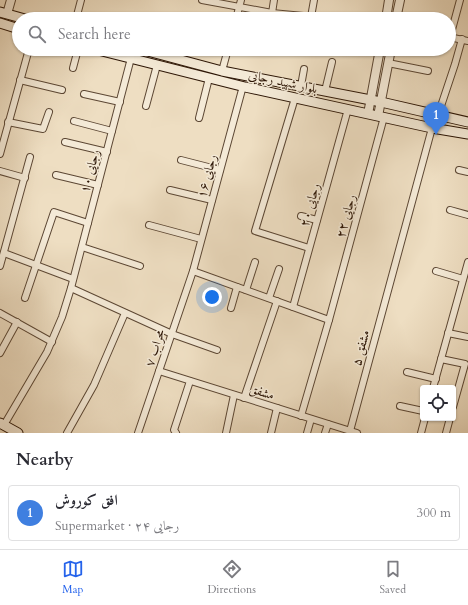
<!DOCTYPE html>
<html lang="en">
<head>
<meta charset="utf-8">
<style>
	body { margin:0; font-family:Cardo,Amiri,serif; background:#f2f2f3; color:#2b2b33 }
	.controls { position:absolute; right:12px; bottom:12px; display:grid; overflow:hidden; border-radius:4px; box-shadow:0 1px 3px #0004 }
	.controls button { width:36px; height:36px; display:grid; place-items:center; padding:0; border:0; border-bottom:1px solid #e1e1e2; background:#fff; color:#2b2b33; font:20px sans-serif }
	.you { position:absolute; left:212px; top:297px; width:14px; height:14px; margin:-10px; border:3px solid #fff; border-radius:50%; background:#1a73e8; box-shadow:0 0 0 6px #1a73e833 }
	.badge { display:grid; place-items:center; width:26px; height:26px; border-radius:50%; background:#2563eb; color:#fff; font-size:13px; font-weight:700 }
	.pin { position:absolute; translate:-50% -33px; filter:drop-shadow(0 1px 2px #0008) }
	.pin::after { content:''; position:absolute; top:21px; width:14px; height:12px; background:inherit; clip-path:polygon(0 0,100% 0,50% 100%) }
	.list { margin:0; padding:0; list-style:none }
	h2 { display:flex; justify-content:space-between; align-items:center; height:52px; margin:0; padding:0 16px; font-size:17px }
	h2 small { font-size:13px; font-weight:400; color:#7c7c81 }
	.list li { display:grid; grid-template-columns:26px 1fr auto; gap:12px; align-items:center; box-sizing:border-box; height:56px; margin:0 8px 8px; padding:0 8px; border:1px solid #e1e1e2; border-radius:4px }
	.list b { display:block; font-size:15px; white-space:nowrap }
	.list p { margin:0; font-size:13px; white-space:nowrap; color:#7c7c81 }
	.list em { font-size:13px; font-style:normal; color:#7c7c81 }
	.icon { flex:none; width:22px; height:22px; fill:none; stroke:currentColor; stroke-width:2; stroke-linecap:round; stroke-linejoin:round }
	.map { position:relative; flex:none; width:468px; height:433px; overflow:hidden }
	.search { position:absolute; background:#fff; box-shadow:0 1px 3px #0004; left:12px; right:12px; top:12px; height:44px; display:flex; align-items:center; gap:10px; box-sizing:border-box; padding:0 14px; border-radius:22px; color:#7c7c81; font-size:15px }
	.sheet { height:116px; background:#fff }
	nav { display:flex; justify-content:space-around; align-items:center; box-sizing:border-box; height:56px; border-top:1px solid #e1e1e2; background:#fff; font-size:11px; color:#7c7c81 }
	nav a { display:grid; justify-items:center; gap:2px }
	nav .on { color:#2563eb }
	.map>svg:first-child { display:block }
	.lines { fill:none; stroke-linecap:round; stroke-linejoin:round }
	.minor-casing { stroke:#5c4734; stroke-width:8 }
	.tertiary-casing { stroke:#5c4734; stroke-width:10 }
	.secondary-casing { stroke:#2c1505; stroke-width:11 }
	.minor { stroke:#f4ead7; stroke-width:6 }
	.tertiary { stroke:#f4ead7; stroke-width:8 }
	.secondary { stroke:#f4ead7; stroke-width:9 }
	.labels { text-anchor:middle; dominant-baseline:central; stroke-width:3; stroke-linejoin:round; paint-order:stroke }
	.street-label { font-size:13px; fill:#2c1505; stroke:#f4ead7 }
</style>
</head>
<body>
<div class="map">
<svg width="468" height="433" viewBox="0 0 468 433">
	<rect width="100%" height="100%" fill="#eedec2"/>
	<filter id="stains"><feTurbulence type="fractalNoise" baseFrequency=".005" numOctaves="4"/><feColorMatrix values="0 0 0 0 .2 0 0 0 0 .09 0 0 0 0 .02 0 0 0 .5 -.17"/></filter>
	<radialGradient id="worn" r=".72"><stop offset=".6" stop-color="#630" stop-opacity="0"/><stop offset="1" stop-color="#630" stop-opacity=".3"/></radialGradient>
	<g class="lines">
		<g class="minor-casing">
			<g id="minor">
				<path d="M202,0l70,13 63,6"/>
				<path d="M272,13l2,-13"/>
				<path d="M311,17l3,-17"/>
				<path d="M76,19l5,-19"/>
				<path d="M236,19l5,-19"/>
				<path d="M449,37l19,4"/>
				<path d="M450,37l10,-37"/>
				<path d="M174,58l3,-9"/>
				<path d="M388,63l40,8"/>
				<path d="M73,68l5,-19"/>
				<path d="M222,71l6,-22"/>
				<path d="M20,80l42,10"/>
				<path d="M301,86l3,-17"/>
				<path d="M325,91l7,-29"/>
				<path d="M84,94l36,8"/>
				<path d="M295,98l-40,133 54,17"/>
				<path d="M146,106l11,-41"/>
				<path d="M438,115l17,-51 7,-25"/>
				<path d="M199,118l10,-40"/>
				<path d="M74,121l38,10"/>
				<path d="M8,122l35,7 6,-17"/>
				<path d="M65,142l42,10"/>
				<path d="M0,154l29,-105"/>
				<path d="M181,160l39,10"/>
				<path d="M459,170l9,2"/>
				<path d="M0,171l25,7"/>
				<path d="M56,175l42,10"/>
				<path d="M170,190l42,10"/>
				<path d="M450,210l18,5"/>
				<path d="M301,216l16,4"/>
				<path d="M149,225l52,14"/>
				<path d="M82,247l58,19"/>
				<path d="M4,253l69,26"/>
				<path d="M0,266l30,-109"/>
				<path d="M193,271l136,49"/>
				<path d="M436,271l27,8"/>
				<path d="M71,288l101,46 45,16"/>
				<path d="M246,290l9,-28"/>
				<path d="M25,298l29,-86 34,11"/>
				<path d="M269,298l10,-29"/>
				<path d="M293,307l55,-198"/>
				<path d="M231,308l6,-21"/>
				<path d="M0,313l52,29"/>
				<path d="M448,333l20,4"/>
				<path d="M0,353l17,-31"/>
				<path d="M441,359l24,5 -12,43"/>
				<path d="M159,371l198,62"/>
				<path d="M407,372l29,7"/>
				<path d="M433,388l35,-126"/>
				<path d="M244,398l33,-97"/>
				<path d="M400,406l23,5"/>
				<path d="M301,416l28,-96 55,-203"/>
				<path d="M4,425l43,-73 15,-35 9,-29 60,-230"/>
				<path d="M350,431l82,-303"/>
				<path d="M67,433l27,-48 31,-72"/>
				<path d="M138,433l55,-162 50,-185"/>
				<path d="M176,433l-2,-3 16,-49"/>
				<path d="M226,433l8,-38"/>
				<path d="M271,433l6,-25"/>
				<path d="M307,433l4,-14"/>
				<path d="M325,433l3,-9"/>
				<path d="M421,433l4,-15"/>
				<path d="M446,433l4,-15"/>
			</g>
		</g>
		<g class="tertiary-casing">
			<g id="tertiary">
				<path d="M7,14l4,-14"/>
				<path d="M386,19l3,-19"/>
				<path d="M396,19l4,-19"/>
				<path d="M368,114l12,-65"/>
				<path d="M378,116l13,-67"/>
			</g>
		</g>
		<g class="secondary-casing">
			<g id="secondary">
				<path d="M0,12l25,7"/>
				<path d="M0,23l19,6"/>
				<path d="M94,49l151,38 187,41 36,6"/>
				<path d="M140,49l82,22 159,31 87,20"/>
				<path d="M0,423l18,10"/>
			</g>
		</g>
		<use href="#minor" class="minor"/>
		<use href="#tertiary" class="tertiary"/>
		<use href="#secondary" class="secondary"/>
	</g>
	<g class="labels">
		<g class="street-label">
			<text transform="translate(283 82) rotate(12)">بلوار شهید رجایی</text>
			<text transform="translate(90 171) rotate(-75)">رجایی ۱۰</text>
			<text transform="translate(207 176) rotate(-75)">رجایی ۱۶</text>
			<text transform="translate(310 205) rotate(-74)">رجایی ۲۰</text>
			<text transform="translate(346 216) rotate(-75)">رجایی ۲۲</text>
			<text transform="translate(155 348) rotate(-72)">محراب ۷</text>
			<text transform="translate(361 348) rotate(-75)">مشفق ۵</text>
			<text transform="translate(262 392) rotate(17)">مشفق</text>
		</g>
	</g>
	<rect width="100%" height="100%" filter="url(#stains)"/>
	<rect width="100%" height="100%" fill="url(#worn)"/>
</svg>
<div class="controls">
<button><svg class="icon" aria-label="locate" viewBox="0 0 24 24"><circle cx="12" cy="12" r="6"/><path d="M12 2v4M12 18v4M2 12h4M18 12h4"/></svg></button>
</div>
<div class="you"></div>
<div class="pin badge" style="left:436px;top:135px;background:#3f7fe0">1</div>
<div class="search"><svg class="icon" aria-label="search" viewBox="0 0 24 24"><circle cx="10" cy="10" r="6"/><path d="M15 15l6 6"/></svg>Search here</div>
</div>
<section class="sheet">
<h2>Nearby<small></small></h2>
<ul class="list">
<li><span class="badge" style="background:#3f7fe0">1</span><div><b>افق کوروش</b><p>Supermarket · رجایی ۲۴</p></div><em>300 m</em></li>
</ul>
</section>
<nav>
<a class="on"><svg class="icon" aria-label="map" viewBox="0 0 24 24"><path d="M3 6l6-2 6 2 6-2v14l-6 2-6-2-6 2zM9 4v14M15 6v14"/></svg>Map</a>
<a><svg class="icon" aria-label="directions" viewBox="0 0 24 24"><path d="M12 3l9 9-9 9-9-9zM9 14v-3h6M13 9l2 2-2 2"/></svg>Directions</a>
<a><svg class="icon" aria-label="saved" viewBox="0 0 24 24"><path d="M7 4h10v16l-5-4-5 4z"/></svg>Saved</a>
</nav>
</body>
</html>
